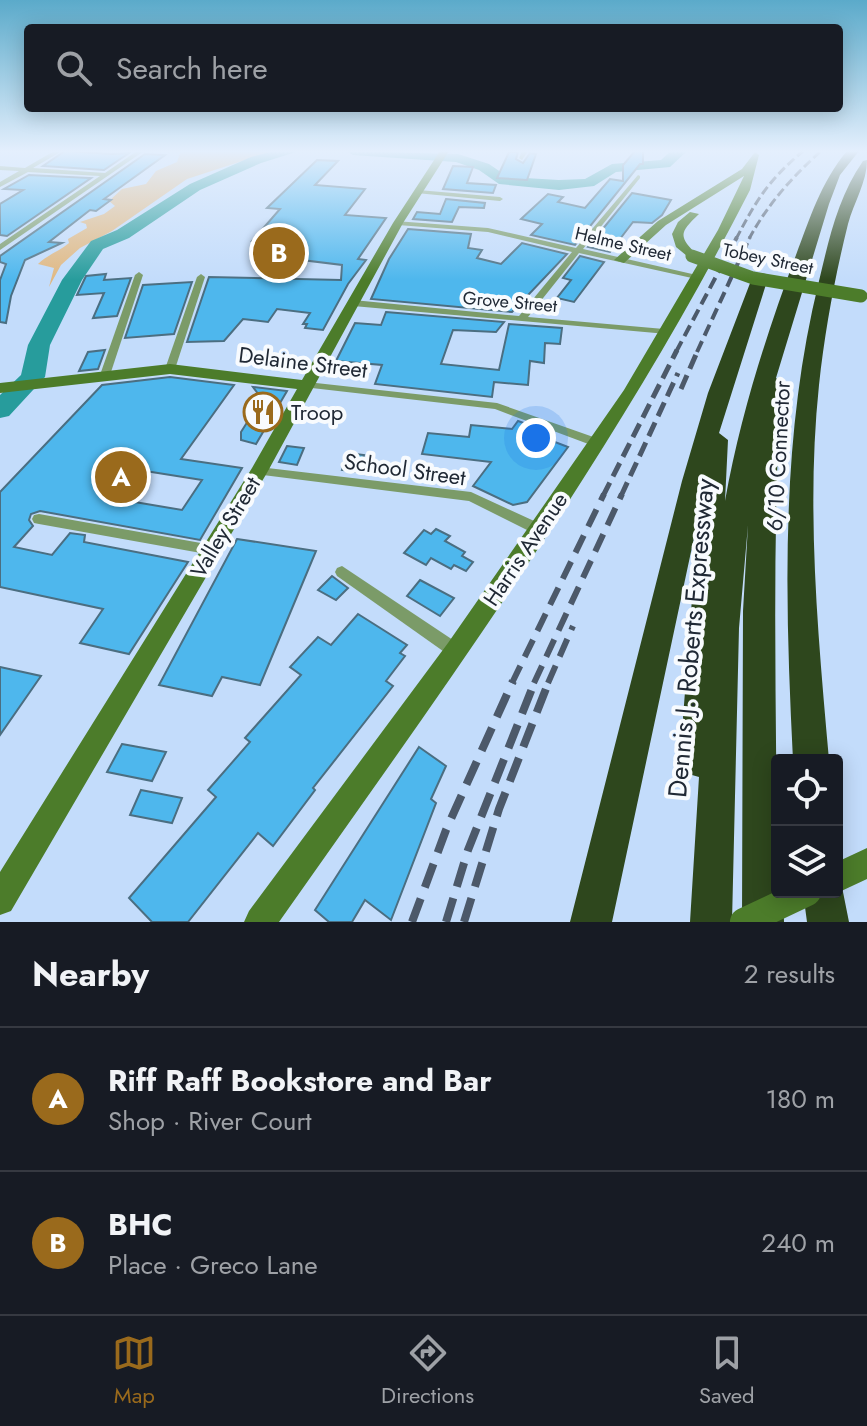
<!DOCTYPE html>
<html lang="en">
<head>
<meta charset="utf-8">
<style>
	body { margin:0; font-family:Jost,sans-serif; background:#242831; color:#f1f3f6 }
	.controls { position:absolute; right:24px; bottom:24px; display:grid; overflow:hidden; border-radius:8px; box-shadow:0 4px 20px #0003 }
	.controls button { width:72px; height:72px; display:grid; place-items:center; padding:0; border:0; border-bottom:2px solid #363941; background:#171b24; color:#f1f3f6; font:40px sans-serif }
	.you { position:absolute; left:536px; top:438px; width:28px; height:28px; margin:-20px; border:6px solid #fff; border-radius:50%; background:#1a73e8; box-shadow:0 0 0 12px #1a73e833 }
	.badge { display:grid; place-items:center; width:52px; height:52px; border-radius:50%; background:#9a6a1c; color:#fff; font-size:26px; font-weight:700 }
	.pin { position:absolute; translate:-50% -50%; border:4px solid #fff; box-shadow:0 2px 8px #0006 }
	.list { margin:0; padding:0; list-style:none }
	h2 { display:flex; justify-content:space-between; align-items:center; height:104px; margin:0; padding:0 32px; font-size:34px }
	h2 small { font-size:26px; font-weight:400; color:#9ea1a6 }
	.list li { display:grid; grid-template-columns:52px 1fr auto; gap:24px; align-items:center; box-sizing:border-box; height:144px; padding:0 32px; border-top:2px solid #363941 }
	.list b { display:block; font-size:30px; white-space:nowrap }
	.list p { margin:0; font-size:26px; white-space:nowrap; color:#9ea1a6 }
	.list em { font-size:26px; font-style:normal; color:#9ea1a6 }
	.icon { flex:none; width:44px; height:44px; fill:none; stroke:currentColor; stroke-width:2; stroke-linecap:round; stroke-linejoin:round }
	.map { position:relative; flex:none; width:867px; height:922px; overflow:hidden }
	.search { position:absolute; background:#171b24; box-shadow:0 4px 20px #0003; left:24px; right:24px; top:24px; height:88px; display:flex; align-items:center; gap:20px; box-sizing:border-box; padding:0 28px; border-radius:8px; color:#9ea1a6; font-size:30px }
	.sheet { height:392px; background:#171b24 }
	nav { display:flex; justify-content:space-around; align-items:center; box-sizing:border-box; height:112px; border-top:2px solid #363941; background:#171b24; font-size:22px; color:#9ea1a6 }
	nav a { display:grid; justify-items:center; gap:4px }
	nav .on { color:#9a6a1c }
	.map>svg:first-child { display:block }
	.green { fill:#e0b882 }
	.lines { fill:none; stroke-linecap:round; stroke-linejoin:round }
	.river { fill:#279c9c; fill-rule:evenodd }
	.building { fill:#4eb7ed; stroke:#4b6e81; stroke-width:2; fill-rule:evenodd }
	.street { fill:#7b9b68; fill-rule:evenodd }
	.secondary { fill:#4c7c2a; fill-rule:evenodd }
	.highway { fill:#2e471d; fill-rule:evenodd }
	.rail-far4 { stroke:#4c596a; stroke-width:3; stroke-dasharray:9 4; stroke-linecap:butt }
	.rail-far3 { stroke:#4c596a; stroke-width:4; stroke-dasharray:12 6; stroke-linecap:butt }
	.rail-far2 { stroke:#4c596a; stroke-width:5; stroke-dasharray:15 7; stroke-linecap:butt }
	.rail-far1 { stroke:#4c596a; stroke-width:6; stroke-dasharray:19 10; stroke-linecap:butt }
	.rail { stroke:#4c596a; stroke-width:8; stroke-dasharray:25 12; stroke-linecap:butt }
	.secondary-bridge-far1 { stroke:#4c7c2a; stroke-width:13 }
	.secondary-bridge { stroke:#4c7c2a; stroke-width:28 }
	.labels { text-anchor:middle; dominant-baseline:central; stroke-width:8; stroke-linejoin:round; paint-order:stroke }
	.far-street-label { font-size:18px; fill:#202935; stroke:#f8fbfe }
	.street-label { font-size:22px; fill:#202935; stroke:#f8fbfe }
	.poi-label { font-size:22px; fill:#202935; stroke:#f8fbfe; text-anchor:start }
	.near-street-label { font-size:26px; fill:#202935; stroke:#f8fbfe }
</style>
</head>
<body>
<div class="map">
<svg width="867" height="922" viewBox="0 0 867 922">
	<rect width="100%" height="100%" fill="#c3dcfb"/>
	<path class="green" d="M181,151h92l-86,28 -75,52 -32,17 -19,17 -12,22 5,-19 -16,-4c9,-9 20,-12 31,-21l-1,-4 19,-11 -1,-4 -6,-2 24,-8 11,-8 -6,-5 13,-12 24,-5 10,-13 21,-9z"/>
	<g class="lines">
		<g class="river">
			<path d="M274,151h25l-38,12 -61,27 -71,48 -26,11 -21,31 -32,65 -5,32 -36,39 -9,2v-23l21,-20 7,-30 34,-65 29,-39 26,-11 73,-46 61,-27z"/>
			<path d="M346,151l112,3 31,10 19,13 51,3 26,-1 27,-15 49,-4 10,-9h16l-17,16 -54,5 -22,14 -35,4 -60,-6 -20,-14 -23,-8 -103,-7z"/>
		</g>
	</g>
	<g class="building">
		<path d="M65,151l47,3 17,-1 -25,17 -61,-4z"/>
		<path d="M635,151h8v13h-3l-65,81 -44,-10 11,-11 -21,-5 27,-25 15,3 -5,5 27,6 25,-29 13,2v-16z"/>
		<path d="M509,152h9l-2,7 7,4 7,-10 6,1 -9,26 -30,-2z"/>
		<path d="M145,154l20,1 -61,44 7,1 -15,11 -6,-1 -41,32 13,1 -37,17 -14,36 -5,27 -6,-1v-42l6,-16 -6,-2v-6z"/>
		<path d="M317,160l21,1 -23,24 50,4 -20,26 41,3 -28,41 8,1 -18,24 -25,46 -18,-2 2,-4h-4l7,-11 -33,-4 -9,13 -25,-3 -19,22 -37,1 22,-65 132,3 1,-15 -89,-11 11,-11 -12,-2 28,-32 -13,-1z"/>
		<path d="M453,166l20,1 -6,16 29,2 -3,8 -50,-4z"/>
		<path d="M29,175l62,3 -84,58 -7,-1v-31l23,-14 -19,-1z"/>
		<path d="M632,193l39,7 -9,15 -10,8 -19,-1 -23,30 -22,-5z"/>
		<path d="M446,199l39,4 -1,5 -25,-1 -7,15 -39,-3 4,-7 23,2z"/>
		<path d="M408,229l63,5 -3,14 14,2 -5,8 24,6 21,-21 45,11 -55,58 -141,-13 18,-40z"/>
		<path d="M580,256l24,6 -30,40 -17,-4 14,-18 -8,-2z"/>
		<path d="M106,274l-2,6 27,-2 -14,38 -24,2 11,-25 -27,2 9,-19z"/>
		<path d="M192,282l-18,52 -49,4 18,-53z"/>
		<path d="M386,312l118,10 -8,10 -43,-2 -12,34 58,6 10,-46 53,4 -2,16 -15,-1 -1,20 -14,-2 -2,24 -34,-3 -2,15 -117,-13 7,-19 -46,-4 19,-38 26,2z"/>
		<path d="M105,350l-7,19 -19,2 9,-19z"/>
		<path d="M170,377l64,8 -53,74 61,9 -42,72 -160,-29 -9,3 -2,6 4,6 -19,21 38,8 18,-22 15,2 -1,7 104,20 -59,92 -49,-11 23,-34 -103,-22v-95l102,-107zM139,470l63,10 -20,30 -65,-11z"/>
		<path d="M253,387l34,4 -31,53 -15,-4v-8l21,-33z"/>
		<path d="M518,421l20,7 -4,6 34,13 -41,55 -14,3 -40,-19 18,-24 -69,-8 6,-21 41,4 2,-12 41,4z"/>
		<path d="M287,446l17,2 -7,17 -18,-3z"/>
		<path d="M348,453l16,2 -6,17 -16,-2z"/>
		<path d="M436,529l14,7 -5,5 20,11 -3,4 11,6 -7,9 -12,-6 -3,4 -20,-11 -5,7 -22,-12 20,-23 7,4z"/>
		<path d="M237,539l79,12 -56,134 -38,-8 -10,19 -53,-11z"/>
		<path d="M332,576l16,12 -12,12 -18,-10z"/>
		<path d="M420,580l34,18 -14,18 -33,-20z"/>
		<path d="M358,614l49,31 -7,8 5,3 -19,25 7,5 -80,102 2,2 -42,56 -15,-13 -70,89h-36l-23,-24 87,-101 -8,-7 42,-48 -5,-4 56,-63 -11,-8 28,-30 13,8z"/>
		<path d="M0,667l41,9 -41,59z"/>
		<path d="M122,744l44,8 -14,29 -45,-9z"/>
		<path d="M419,747l27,19 -15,33 5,4 -45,117 -26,-20 -13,22h-23l-14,-12z"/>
		<path d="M141,790l41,8 -10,25 -42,-8z"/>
	</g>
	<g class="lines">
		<g class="street">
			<path d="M54,151h8l-29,17 72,5 32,-22h7l-144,99v-6l100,-68 -72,-4 -28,15v-5l19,-11 -19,-1v-4l25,2z"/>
			<path d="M522,151h6l-6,9 -3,-2z"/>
			<path d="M638,175l2,1v2l-57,71 118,27v4l-122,-27 -51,64 136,12 3,1v4l-314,-28 -4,-3 4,-3 166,16 53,-64 -84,-20 -90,-7h-3v-4l93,7 88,20z"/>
			<path d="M418,190l82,7 3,2 -3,2 -84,-8v-2z"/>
			<path d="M139,272l4,3 -33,100 -1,2h-8l-1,-2 35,-100z"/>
			<path d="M201,274l4,3 -30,92 -5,3 -4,-1 -1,-2 32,-92z"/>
			<path d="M307,382l190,21 102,36 2,3 -6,4 -4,-1 -96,-36 -192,-22 -1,-2 1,-2z"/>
			<path d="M259,467l212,25 74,34 2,4 -2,4 -5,1 -5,-1 -66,-33 -214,-27 -2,-3 2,-3z"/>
			<path d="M39,514l173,31 5,1 2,4 -2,4 -5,1 -173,-31 -5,-1 -2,-4 2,-4z"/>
			<path d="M342,566l120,80 2,5 -2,5 -6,2 -6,-2 -113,-80 -2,-4 2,-4z"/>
		</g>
		<g class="secondary">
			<path d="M440,151h9l-46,72 -135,248 -257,440 -11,4v-43l252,-404 45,-79 -127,-15 -170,19v-10l170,-19 132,16 91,-157z"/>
			<path d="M755,152l4,3 -9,35c-132,259 -304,495 -471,732h-35l5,-11 199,-268 176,-253 94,-160 26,-54 -78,49 -42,38 -10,-3 44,-39 84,-52z"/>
			<path d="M690,212l9,2c-20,19 -21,22 -1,42l-6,4 -16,-13 -4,-13 6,-12z"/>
			<path d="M867,848v31l-30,14 -3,-1h3v-30z"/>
		</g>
		<g class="highway">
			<path d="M847,151h12l-19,24 -11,29 -53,174 5,5c-10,171 -4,340 -4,509h6l1,30h-42l1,-311 5,-86 -9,103 -7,294h-42l9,-145 -7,-2 -5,-13 -4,-44 15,-199 -86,403h-42l112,-441 26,-88 44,-115 8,-5 6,1 2,4 -49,155 9,7 -3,61c15,-84 41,-166 71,-246 14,-37 25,-73 51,-104z"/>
			<path d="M867,160c0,22 -13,42 -19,64 -13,52 -23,106 -29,161 -13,124 -1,250 10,375h-36c-8,-161 -13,-321 26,-479 10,-42 19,-84 44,-120z"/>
			<path d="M837,877l6,15 6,30h-42l-4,-30h34z"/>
		</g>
		<g class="rail-far4">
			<path d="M736,239c21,-40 32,-58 67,-88"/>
			<path d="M749,239c18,-34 43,-62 72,-88"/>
		</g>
		<g class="rail-far3">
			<path d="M676,352l61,-115"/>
			<path d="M697,352l53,-115"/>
		</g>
		<g class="rail-far2">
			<path d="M681,389l17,-39"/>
			<path d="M603,496l74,-146"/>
			<path d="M621,496l57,-123"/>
		</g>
		<g class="rail-far1">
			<path d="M512,683l92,-189"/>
			<path d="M534,683l88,-189"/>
			<path d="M548,683l25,-57"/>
		</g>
		<g class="rail">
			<path d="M412,922l34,-92 67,-149"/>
			<path d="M446,922l22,-72 67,-169"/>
			<path d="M464,922l35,-113 50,-128"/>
		</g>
		<path class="secondary-bridge-far1" d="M692,256l61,22 108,18"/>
		<path class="secondary-bridge" d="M744,922l63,-30"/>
	</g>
	<linearGradient id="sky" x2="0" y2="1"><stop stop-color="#5baaca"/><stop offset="0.54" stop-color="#e4effd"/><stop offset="1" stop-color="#e4effd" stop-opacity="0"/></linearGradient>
	<rect width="867" height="280" fill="url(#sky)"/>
	<defs>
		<g id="restaurant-ring" transform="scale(2)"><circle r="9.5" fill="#f8fbfe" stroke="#9a6a1c" stroke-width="1.5"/><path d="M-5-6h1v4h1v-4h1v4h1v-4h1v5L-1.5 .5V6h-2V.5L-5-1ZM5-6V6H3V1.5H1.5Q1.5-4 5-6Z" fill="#9a6a1c"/></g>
	</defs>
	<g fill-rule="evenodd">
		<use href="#restaurant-ring" x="263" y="412"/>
	</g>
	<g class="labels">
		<g class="far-street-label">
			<text transform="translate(623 244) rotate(13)">Helme Street</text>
			<text transform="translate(768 259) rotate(12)">Tobey Street</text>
			<text transform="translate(510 302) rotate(5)">Grove Street</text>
		</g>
		<g class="street-label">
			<text transform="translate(303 362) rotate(7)">Delaine Street</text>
			<text transform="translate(778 456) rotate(-87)">6/10 Connector</text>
			<text transform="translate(405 469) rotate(8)">School Street</text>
			<text transform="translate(225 527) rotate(-59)">Valley Street</text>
			<text transform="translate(525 549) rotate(-56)">Harris Avenue</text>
		</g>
		<g class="poi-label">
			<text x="291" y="412">Troop</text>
		</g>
		<g class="near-street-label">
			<text transform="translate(691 638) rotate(-85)">Dennis J. Roberts Expressway</text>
		</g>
	</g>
</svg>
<div class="controls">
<button><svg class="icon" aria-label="locate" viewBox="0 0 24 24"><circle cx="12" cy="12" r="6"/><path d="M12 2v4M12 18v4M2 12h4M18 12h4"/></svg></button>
<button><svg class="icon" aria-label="layers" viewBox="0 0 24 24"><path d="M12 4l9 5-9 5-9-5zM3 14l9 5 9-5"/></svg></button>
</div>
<div class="you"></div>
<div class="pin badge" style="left:121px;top:477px">A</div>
<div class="pin badge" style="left:279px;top:253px">B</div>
<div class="search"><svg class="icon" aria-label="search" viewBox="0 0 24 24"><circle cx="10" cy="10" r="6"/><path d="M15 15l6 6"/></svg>Search here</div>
</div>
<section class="sheet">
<h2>Nearby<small>2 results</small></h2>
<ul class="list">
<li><span class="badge">A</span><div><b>Riff Raff Bookstore and Bar</b><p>Shop · River Court</p></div><em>180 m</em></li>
<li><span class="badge">B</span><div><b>BHC</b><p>Place · Greco Lane</p></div><em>240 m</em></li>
</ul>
</section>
<nav>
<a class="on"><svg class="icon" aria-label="map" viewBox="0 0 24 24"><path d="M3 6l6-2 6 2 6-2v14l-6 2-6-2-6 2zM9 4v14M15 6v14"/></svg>Map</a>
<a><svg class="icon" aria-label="directions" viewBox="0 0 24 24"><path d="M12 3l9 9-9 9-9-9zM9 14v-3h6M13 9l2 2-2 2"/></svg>Directions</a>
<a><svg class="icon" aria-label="saved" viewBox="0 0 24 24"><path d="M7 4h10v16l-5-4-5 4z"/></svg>Saved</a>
</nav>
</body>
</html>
